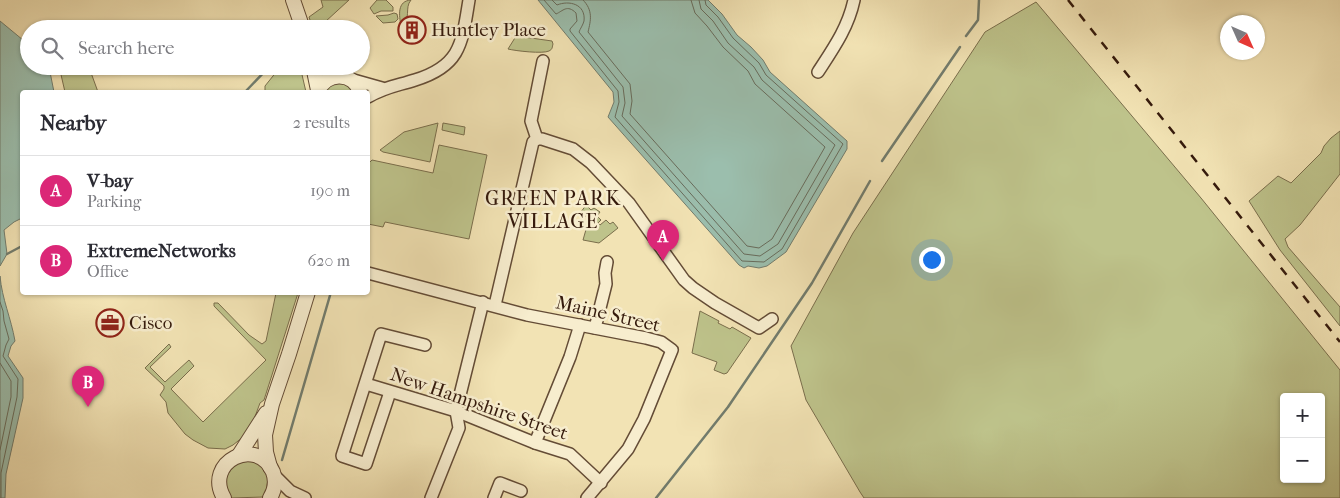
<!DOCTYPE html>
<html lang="en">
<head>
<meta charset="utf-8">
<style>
	body { margin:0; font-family:"IM FELL French Canon",serif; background:#f2f2f3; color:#2b2b33 }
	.controls { position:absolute; right:15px; bottom:15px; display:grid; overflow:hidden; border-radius:5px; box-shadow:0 1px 4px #0004 }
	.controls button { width:45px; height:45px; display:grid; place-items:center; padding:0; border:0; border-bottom:1px solid #e1e1e2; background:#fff; color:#2b2b33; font:25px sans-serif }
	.compass { position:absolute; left:1220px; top:15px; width:45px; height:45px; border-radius:50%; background:#fff; box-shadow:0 1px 4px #0004; rotate:135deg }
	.you { position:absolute; left:931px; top:259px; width:18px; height:18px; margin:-12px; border:4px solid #fff; border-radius:50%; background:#1a73e8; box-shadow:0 0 0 8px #1a73e833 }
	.badge { display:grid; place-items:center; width:32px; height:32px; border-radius:50%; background:#db2777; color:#fff; font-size:16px; font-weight:700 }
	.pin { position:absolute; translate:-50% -41px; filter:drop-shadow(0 1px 2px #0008) }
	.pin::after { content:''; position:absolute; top:26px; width:18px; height:15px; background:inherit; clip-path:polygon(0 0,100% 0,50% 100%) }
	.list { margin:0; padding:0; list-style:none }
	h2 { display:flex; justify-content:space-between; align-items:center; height:65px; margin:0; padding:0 20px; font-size:21px }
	h2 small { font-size:16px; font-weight:400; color:#7c7c81 }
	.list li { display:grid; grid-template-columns:32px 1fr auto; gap:15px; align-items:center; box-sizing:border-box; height:70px; padding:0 20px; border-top:1px solid #e1e1e2 }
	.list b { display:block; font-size:19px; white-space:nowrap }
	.list p { margin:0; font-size:16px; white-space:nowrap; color:#7c7c81 }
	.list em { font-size:16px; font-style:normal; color:#7c7c81 }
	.icon { flex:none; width:28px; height:28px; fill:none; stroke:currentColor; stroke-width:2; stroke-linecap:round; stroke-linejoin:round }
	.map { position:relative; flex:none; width:1340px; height:498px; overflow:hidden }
	.search { position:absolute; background:#fff; box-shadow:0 1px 4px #0004; left:20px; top:20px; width:350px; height:55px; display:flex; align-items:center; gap:12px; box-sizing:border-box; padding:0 18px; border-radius:28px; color:#7c7c81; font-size:19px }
	.panel { position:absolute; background:#fff; box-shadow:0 1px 4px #0004; left:20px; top:90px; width:350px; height:205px; border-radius:5px }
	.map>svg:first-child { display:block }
	.green { fill:#bec38b; stroke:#7a6e4c; fill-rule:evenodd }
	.water { fill:#9bbead; stroke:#727c6d }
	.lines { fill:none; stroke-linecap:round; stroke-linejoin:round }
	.shore { stroke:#686c5c; stroke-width:1 }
	.stream { stroke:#727c6d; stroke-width:2.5 }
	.minor-casing { stroke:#644c36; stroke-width:14 }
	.tertiary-casing { stroke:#644c36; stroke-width:16 }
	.minor { stroke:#f7edce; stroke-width:11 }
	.tertiary { stroke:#f7edce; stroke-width:14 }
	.rail { stroke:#351a0c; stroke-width:2.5; stroke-dasharray:9 9; stroke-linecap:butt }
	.labels { text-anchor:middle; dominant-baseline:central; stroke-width:5; stroke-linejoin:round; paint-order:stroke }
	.poi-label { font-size:19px; fill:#351a0c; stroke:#f7edce; text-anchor:start }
	.street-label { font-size:19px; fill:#351a0c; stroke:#f7edce }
	.neighbourhood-label { font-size:20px; letter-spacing:1px; fill:#351a0c; stroke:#f7edce }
</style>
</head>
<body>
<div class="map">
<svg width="1340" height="498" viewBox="0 0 1340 498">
	<rect width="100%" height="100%" fill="#f2e3b4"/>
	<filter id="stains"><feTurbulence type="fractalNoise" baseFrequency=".004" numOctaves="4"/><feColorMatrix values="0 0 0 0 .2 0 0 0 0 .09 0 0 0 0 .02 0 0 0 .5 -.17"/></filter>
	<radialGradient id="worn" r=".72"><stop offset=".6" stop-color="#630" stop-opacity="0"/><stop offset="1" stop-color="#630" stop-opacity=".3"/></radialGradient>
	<g class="green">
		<path d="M321,0h28l-24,22 -12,7 -4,-12 14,-10z"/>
		<path d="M377,0h9l7,7v4h-12l-7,3 -4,-6z"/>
		<path d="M411,0c-7,8 1,19 -10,26 -2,-11 -4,-25 10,-26z"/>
		<path d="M1036,2l165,196 139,172v128h-476l-4,-6 -54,-92 -15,-54 62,-113 132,-201zM1284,397h37v82h-37z"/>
		<path d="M394,13l3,1 1,5 -3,3 -12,1 -7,-7 12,-1z"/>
		<path d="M518,33l6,4 28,4 1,3c-1,3 0,5 -4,7 -6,3 -33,0 -41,-2z"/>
		<path d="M59,66l28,1 3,3 8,22h-33z"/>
		<path d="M281,66h19l6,26h-41v-6z"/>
		<path d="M344,82l12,10h-33l5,-7z"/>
		<path d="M438,123l-8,39 -47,-10 -3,-2 24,-18z"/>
		<path d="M443,123l22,4 -1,8 -22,-5z"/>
		<path d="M1340,131v43l-40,51 -15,14 3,8 52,60v19l-60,-76 -31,-49 29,-25 13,7 30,-30 3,-7 7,-8z"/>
		<path d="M439,145l48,10 -18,84 -84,-17 -2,5 -15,-3v-60l4,-4 61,13z"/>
		<path d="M586,205l5,5 3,-2 6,4 -3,4 4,4 -3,3 2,2 6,-5 4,4 3,-2 5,6 -19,15 -16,-3 6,-21 -8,-7z"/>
		<path d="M276,293h22l-34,107 -4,3 -7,19 -10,15 -10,8 -8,4 -17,-1 -15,-8 -8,-6 -17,-21 -2,-11 -6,-7 4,-6v-3l-19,-18 24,-24 2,3 -21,20 15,15 24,-22 5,6 -23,23 32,33 63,-62 -52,-54v-3h4l31,32 13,9 4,-3z"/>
		<path d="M700,311l19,10 -1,2 12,6 2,-2 19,11 -24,35 -3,1 -10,-4 3,-8 -25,-9z"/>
		<path d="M251,460c19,9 21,18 13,37l-33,1 -3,-3 -3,-17 10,-14z"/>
	</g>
	<g class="water">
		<path d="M538,0h170l14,14 15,21 14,12 12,13 7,12 77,69v8l-61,103 -19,14 -8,2 -11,-2 -4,2 -5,-3 -131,-148 6,-15 -1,-10z"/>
		<path d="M0,21l29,24v21h18l3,6 4,20h-32v126l-8,4 -10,8 3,24 -7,12z"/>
		<path d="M0,276c2,23 11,42 15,65l-4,5 -3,10 15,22v20l-17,76 -1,24h-5z"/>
	</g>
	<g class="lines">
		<g class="shore">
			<path d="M544,0l12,14c7,-3 11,-10 20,-1l1,8 -7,8v2l48,60 1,11 -4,15 127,144 22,1 18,-13 61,-105 -77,-69 -7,-12 -26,-25 -15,-21 -12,-12 -1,-5"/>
			<path d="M552,0l5,5c12,-5 29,-1 27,16 -1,4 -4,8 -5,11l44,55 2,16 -3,13 122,138 16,2 18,-12 57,-99 -73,-65 -8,-13 -26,-24 -15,-22 -12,-12 -2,-9"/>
			<path d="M583,0c10,10 8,20 5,32l42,52 2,17 -2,13 117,132 12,2 13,-9 53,-92 -70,-63 -7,-13 -25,-24 -16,-21 -12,-13 -4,-13"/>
			<path d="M0,302l3,9 1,10 5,18 -3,6 -3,11 15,23 -1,18 -16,76v25"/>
			<path d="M0,363l11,18v16l-11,53"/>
		</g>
		<g class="stream">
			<path d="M966,36l12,-16 1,-20"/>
			<path d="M245,92l25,-26"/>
			<path d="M882,161l78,-114"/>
			<path d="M7,254l15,-8"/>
			<path d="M282,460l49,-168"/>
			<path d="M656,498l72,-91 84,-124 58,-102"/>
		</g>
		<g class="minor-casing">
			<g id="minor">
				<path d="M818,72c15,-23 30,-44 36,-72"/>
				<path d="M350,79l32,9"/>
				<path d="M368,97c17,-10 28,-11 47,-17 46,-14 47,-37 54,-80"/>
				<path d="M537,139l-6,-18 12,-60"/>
				<path d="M368,273l159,42 119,23 15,4 11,8 -28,69 -16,30 -41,49"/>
				<path d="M495,305l38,-163 4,-3h5l31,10 18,14 38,40 55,77 9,8 22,15 44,25 13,-9"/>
				<path d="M595,328l11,-44 -1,-11 2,-11"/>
				<path d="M366,384l90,27 79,32 35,11 31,29"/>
				<path d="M390,392l-24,72 -24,-8 39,-122 44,11"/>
				<path d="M535,443l35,-86 10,-32"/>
				<path d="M274,475l16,16 15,7"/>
				<path d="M431,498l28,-70 -3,-17 27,-109"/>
				<path d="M494,498l6,-15 21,8"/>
			</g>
		</g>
		<g class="tertiary-casing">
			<g id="tertiary">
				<path d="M293,0l10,29"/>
				<path d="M313,66l5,24"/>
				<path d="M318,92c7,-20 35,-21 42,0"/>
				<path d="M239,455l27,-42"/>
				<path d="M270,467l-4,-15 -1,-17 7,-31 17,-50 19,-62"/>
				<path d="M224,498c-21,-36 33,-63 49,-26 3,8 2,18 -3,26"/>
			</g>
		</g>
		<use href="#minor" class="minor"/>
		<use href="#tertiary" class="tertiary"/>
		<path class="rail" d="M1068,0l272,342"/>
	</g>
	<defs>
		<g id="building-ring" transform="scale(1.4375)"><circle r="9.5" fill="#f7edce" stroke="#8f2418" stroke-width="1.5"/><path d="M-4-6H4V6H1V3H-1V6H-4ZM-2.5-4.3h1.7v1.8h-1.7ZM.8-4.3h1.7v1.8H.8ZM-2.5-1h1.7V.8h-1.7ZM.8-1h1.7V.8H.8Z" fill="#8f2418"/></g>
		<g id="office-ring" transform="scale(1.4375)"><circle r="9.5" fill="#f7edce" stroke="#8f2418" stroke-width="1.5"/><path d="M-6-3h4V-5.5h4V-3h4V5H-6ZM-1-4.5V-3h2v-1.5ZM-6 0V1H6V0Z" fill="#8f2418"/></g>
	</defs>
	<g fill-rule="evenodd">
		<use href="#building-ring" x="412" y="30"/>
		<use href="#office-ring" x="110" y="323"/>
	</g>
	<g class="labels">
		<g class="poi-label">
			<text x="431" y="30">Huntley Place</text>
			<text x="129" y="323">Cisco</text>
		</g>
		<g class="street-label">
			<text transform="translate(608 314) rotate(13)">Maine Street</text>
			<text transform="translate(479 404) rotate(19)">New Hampshire Street</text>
		</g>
		<g class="neighbourhood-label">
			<text x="553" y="198">GREEN PARK<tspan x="553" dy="23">VILLAGE</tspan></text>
		</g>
	</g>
	<rect width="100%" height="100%" filter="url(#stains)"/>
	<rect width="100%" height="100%" fill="url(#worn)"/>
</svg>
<div class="controls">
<button>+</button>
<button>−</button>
</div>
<svg class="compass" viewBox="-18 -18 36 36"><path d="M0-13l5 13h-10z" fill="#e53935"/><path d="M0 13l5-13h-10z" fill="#7c7c81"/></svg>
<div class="you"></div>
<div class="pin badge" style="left:663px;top:261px">A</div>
<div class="pin badge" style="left:88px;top:407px">B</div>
<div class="search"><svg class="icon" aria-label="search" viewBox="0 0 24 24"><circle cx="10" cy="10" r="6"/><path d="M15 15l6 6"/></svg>Search here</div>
<section class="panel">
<h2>Nearby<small>2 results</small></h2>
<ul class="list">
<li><span class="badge">A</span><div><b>V-bay</b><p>Parking</p></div><em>190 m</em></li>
<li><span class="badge">B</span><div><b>ExtremeNetworks</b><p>Office</p></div><em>620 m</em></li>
</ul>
</section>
</div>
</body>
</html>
